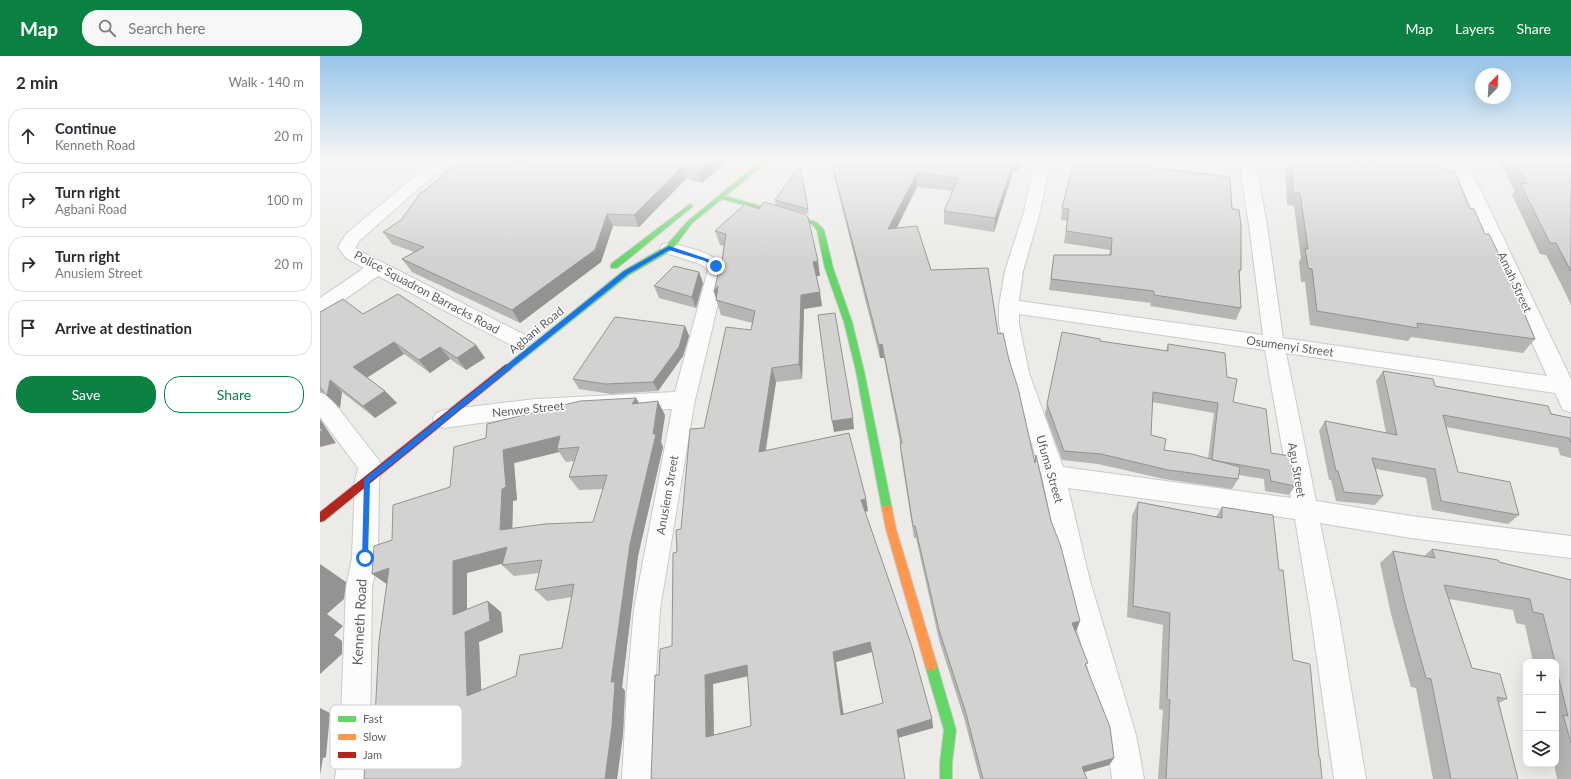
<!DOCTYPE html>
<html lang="en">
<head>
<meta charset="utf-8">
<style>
	body { margin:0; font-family:Lato,sans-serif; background:#f7f7f7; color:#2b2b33 }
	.controls { position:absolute; right:12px; bottom:12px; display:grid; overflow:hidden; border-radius:8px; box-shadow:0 4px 16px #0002 }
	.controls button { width:36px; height:36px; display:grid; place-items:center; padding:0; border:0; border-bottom:1px solid #e1e1e2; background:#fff; color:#2b2b33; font:20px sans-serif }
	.compass { position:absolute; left:1155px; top:12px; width:36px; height:36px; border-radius:50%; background:#fff; box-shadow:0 4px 16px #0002; rotate:24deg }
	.stop { position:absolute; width:12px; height:12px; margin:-9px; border:3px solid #1a73e8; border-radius:50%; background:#fff }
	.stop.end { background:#1a73e8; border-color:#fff; box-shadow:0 1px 4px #0008 }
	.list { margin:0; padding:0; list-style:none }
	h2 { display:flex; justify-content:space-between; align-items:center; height:52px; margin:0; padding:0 16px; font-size:17px }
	h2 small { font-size:13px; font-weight:400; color:#7c7c81 }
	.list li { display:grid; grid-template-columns:26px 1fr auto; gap:12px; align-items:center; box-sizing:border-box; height:56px; margin:0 8px 8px; padding:0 8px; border:1px solid #e1e1e2; border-radius:16px }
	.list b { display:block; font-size:15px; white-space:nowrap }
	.list p { margin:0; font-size:13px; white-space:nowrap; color:#7c7c81 }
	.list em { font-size:13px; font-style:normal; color:#7c7c81 }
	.actions { display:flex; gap:8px; padding:12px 16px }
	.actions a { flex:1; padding:9px 0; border:1px solid #0b8043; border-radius:16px; text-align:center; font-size:14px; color:#0b8043 }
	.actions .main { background:#0b8043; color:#fff }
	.icon { flex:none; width:22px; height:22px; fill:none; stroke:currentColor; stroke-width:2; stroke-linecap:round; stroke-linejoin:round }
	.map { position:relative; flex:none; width:1251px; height:723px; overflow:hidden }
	header { display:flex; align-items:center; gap:24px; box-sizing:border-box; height:56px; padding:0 20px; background:#0b8043; color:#fff }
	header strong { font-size:19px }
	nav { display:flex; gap:22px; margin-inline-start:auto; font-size:14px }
	.search { width:280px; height:36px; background:#f7f7f7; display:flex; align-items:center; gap:10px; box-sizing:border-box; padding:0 14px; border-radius:16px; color:#7c7c81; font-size:15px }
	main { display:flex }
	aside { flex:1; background:#fff }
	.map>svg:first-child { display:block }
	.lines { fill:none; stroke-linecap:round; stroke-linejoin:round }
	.street-casing { stroke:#c9caca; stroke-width:2 }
	.fast-casing { stroke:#c9c9c9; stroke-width:2 }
	.slow-casing { stroke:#c9c9c9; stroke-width:2 }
	.jam-casing { stroke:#c9c9c9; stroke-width:2 }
	.street { fill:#fcfcfc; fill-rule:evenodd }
	.fast { fill:#63d668; fill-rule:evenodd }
	.slow { fill:#ff974d; fill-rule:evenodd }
	.jam { fill:#b3261e; fill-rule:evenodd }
	.wall { fill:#b5b5b4; fill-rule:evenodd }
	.shaded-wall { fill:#949392 }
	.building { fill:#d3d2d1; stroke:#949392; fill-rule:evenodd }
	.route { fill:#1a73e8 }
	.labels { text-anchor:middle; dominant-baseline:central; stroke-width:3; stroke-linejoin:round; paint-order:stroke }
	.street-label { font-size:12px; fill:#5d6165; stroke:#fff }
	.near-street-label { font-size:14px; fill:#5d6165; stroke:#fff }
	.key { fill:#fff; stroke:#ced0d1; stroke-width:1 }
	.key-label { font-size:11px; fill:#5d6165 }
</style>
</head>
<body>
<header>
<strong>Map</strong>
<div class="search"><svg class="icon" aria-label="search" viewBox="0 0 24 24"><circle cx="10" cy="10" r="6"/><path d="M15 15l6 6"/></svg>Search here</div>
<nav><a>Map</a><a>Layers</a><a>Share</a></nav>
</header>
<main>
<aside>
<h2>2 min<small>Walk · 140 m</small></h2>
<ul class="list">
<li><svg class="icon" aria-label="ahead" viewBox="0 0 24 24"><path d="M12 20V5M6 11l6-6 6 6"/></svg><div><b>Continue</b><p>Kenneth Road</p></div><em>20 m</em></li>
<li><svg class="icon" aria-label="right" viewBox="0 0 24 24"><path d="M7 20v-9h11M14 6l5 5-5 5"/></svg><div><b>Turn right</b><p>Agbani Road</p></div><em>100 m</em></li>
<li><svg class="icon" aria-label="right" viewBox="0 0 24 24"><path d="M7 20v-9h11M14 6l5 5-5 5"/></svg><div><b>Turn right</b><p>Anusiem Street</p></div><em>20 m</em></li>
<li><svg class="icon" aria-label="arrive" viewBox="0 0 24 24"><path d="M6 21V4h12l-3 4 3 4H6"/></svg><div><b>Arrive at destination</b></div></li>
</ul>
<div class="actions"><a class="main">Save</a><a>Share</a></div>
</aside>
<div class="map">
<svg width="1251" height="723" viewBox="0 0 1251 723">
	<rect width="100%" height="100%" fill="#edebe8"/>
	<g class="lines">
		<g class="street-casing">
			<g id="street">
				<path d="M114,104h17l-92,81 -3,6 2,3 167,85 3,5 -3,5 -7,2 -7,-2 -133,-69 -51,36 -7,1v-15l44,-30 -18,-10 -8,-11 8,-13z"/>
				<path d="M715,104h16l-11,52 -17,59 -4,30 244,34 -14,-110 -10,-65h16l12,65 16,113 264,38 -97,-216h16l105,219v33l-8,-2 -8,-17 -269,-40 30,148 95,15 160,20v22l-160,-20 -91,-15 19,93 27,163h-32l-23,-163 -16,-97 -227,-31 22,93 46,154 8,44h-32l-6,-44 -42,-154 -22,-105 -33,-103 -10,-49v-18l6,-35 19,-59zM699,258l246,36 26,148 -228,-31 -34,-94 -10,-49z"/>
				<path d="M349,187c18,4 48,10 57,27l-31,130 -35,209 -5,80 -1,90h-32l5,-90 7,-80 38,-200 -136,6 -92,13 -8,-3 -3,-6 3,-6 8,-3 92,-11 139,-7 33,-122 -8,-6 -37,-12 -3,-4 3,-4z"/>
				<path d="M0,337l8,2 50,64 4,7 -3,15 -1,77 -6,29 -2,156 -3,36h-32l5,-36 6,-156 6,-29 3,-77 3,-13 -38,-51z"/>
			</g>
		</g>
		<g class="fast-casing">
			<g id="fast">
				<path d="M442,104h7l-44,36 91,26 8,8 9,38 19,54 12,49 28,138 -1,3 -4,1 -4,-1 -1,-3 -26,-138 -12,-49 -19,-54 -8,-38 -5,-6 -90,-25 -30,24 -20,27 -43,25 -118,94h-6l-1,-2 119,-96 43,-25 22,-25z"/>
				<path d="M370,148l3,2 -1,1 -75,61h-6v-4z"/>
				<path d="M611,603l4,2 2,4 19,65 -4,33v16h-12v-16l4,-33 -19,-65 2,-4z"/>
			</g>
		</g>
		<g class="slow-casing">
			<path id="slow" d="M567,449l4,1 1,3 4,20 41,136 -2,4 -4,2 -4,-2 -2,-4 -39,-136 -4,-20 1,-3z"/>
		</g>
		<g class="jam-casing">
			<path id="jam" d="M188,308l3,1 1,2 -1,2 -187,152 -4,1v-10l185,-147z"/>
		</g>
		<use href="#street" class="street"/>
		<use href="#fast" class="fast"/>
		<use href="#slow" class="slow"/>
		<use href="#jam" class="jam"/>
	</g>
	<g class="wall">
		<path d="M206,104l-3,3 7,-3h203l-3,3 -3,-1 -25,21 -16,-4 -47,48 -26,-1 -12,36 -81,61 -108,-51 -10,-13 12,-7 -22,-8 -9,-12 18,-12 22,-28z"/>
		<path d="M510,104h192l-4,13 -5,-1 -19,60 -50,-8v-13l8,-20 -35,-4 -20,41 34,42 67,64 11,26 67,272 38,126 -5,7 -25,7 3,7h-107l-16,-61 -25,-78 -23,-102h-2l-13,-82 -1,-13 -16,-85h-4z"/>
		<path d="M751,104h26v1l135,48 9,61 -2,4 2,34 -5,12 -86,-14 1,-3 -102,-13 5,-35h55l1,-5 -46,-7 3,-22 -6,-1 1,-12 11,-42 -3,-1z"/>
		<path d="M968,104h55l26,3 2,-3h37l35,10 26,38 16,26 37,67 -2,2 15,36 -12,14 -112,-16 -3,4 -98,-16 -5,-43h-4l-2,-20 2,-4 -7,-52 -7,-1 -2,-37z"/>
		<path d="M1178,104h73v145l-9,-19 -16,-31 -6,-1 -28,-59 3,-4z"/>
		<path d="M455,144l33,9 1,5 -33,-8z"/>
		<path d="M425,148l75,72h-4l6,30 -18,3 -2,70 -26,3 -10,69 100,48 2,12 -3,1 67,207 1,9 -282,51 8,-104 13,-29 5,-94 4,-23 23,-101 47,-98 1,-7 -31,-8 -7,-23 6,-17 4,-29 -4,-1 -5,-14zM552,596l11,51 -40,11 -7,-52zM428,620l3,50 -37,9 -1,-51z"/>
		<path d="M379,216l4,11 -7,25 -37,-10 -5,-12z"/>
		<path d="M0,256l43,2 113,31 9,13 -19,12 -16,-11 -20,14 -26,-19 -37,23 18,14 12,12 -22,15 -33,-26 -2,16 -15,-15 -5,-1z"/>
		<path d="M365,270l4,10 -6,20 -25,35 -47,3 -32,-5 -6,-10z"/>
		<path d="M780,285l66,10 2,-7 59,33 6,25 38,51 24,33 -6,9 -24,-4 -1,-12 -25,-4 -1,4 -6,10 -68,-10 -66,-15 -36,-4 -17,-46 2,-10zM832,346l62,11 -6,46 -44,-9 -13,-15z"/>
		<path d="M1063,315l52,15 136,32v40l-11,-3 -2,-7 -112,-21 12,45 61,43 -11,9 -76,-14 -6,-32 -50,-9 7,27 -8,9 -39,-4 -5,-21h-2l-10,-49 6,-10 61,12 -10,-52z"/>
		<path d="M316,342l3,5 26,12 -4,27 2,5 -25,109 -16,131 3,4 -2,43 -6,45h-253l10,-43 13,-151 5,-45 58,-53zM239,396l7,10 8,-1 -5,16 10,13 24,-1 -10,33 -81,6 1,-27 4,-1 -3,-37zM183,507l-1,2 12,11 25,-3 -4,17 12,11 25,-4 -10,51 -46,28 -35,15 -2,-49 24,-10 -2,-20 -34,-3v-36z"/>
		<path d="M818,446l78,15 6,-10 57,63 14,90 26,97 3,22h-164l5,-69 -4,-1 4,-84 -36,-8 5,-101z"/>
		<path d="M1112,493l67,13 72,18v199h-14l-3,-15h2v-102h-23l-8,-37 -9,-2 -3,-13 -64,-11 23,69 35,31 -8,4 19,76h-85l-17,-91 -5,-1 -20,-73 -11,-51 13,-12 31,5z"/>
	</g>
	<g class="shaded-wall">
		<path d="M0,104h6l-6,3z"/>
		<path d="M191,104h15l-9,10 2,5z"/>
		<path d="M391,104h15l1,2 -25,21 -3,-12z"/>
		<path d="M694,104l-1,12 -19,60 1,-14z"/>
		<path d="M699,104h3l-4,13z"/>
		<path d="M362,111l4,12 -47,48 -5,-12z"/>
		<path d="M597,117v14l-28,56 -1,-14z"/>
		<path d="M287,158l6,12 -12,36 -81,61 -8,-13z"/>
		<path d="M498,205l2,15h-4l-3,-14z"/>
		<path d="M379,216l4,11 -7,25 -4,-11z"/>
		<path d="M398,230l-1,14 -3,-8z"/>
		<path d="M500,236l2,14 -18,3 -2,70 -3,-15 2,-69z"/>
		<path d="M365,270l4,10 -6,20 -25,35 -5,-9z"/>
		<path d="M74,286l10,12 -39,25 -12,-12z"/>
		<path d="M562,288l2,14h-4l-1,-13z"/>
		<path d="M156,289l9,13 -19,12 -9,-12z"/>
		<path d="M120,291l10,12 -20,14 -11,-13z"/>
		<path d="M452,312l4,14 -13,83 -4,-13z"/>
		<path d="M10,324l12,12 -2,16 -13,-12z"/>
		<path d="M65,335l12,12 -22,15 -12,-12z"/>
		<path d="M316,342l8,14 -12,-8z"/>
		<path d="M338,345l7,14 -4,27 2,5 -25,109 -16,131 3,4 -2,43 -6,45h-12l6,-97 19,-138 23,-110z"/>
		<path d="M533,362l1,11 -20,3 -2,-11z"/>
		<path d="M0,363l16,24 -16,4z"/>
		<path d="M240,380l-3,13 2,3 -45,11 3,37 -4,1 -1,41 -12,-12 3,-80z"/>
		<path d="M546,443l2,12 -5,1 -2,-12z"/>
		<path d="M187,491l12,12 -52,14v53l-14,-11v-54z"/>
		<path d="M0,508l26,18 -2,17 -17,15 16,12 -9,9 8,6v13l-22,20z"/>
		<path d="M69,512l-1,17 -16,-11z"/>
		<path d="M168,545l13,11 2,20 -24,10 3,63 -15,-9 -2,-64z"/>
		<path d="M760,565l-4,11 -7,1 3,-10z"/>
		<path d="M550,586l2,10 -36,10 9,61 -4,-8 -8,-63z"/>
		<path d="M427,609l6,10 -40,9 1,61 -8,-8 -1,-62z"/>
		<path d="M0,652l10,5 -4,44 -3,1 -3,17z"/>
		<path d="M612,663l1,9 -35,10 -1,-8z"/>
		<path d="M794,702l-5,7 -31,9 4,-7z"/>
	</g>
	<g class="building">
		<path d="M141,104h50l1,3 10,1 8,-4h181l-12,11 -17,-4 -48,48 -27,-1 -12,36 -83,60 -110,-51 22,-12 -41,-15 18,-12 20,-28h2z"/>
		<path d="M511,104h183l-19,58 -51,-7 14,-33 -41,-5 -29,56 29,-3 14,44 57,-2 10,66 5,-1 6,27 9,28 17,75 1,-8 15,66 10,26 19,74 -8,2 16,40 -3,1 25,63 4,31 -32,9 5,12h-104l-18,-69 -26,-80 -24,-104h-2l-13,-83h2l-20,-99 -3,1z"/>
		<path d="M754,104h23v1l133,16 2,32 7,1 2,16v44h-2l2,38 -87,-13v-4l-103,-12 3,-24h57l1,-17 -46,-7 3,-22 -7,-1z"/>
		<path d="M971,104h52l32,4 -1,-4h34l33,4 2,6 12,2 14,36 5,1 11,25h4l33,67h-3l16,38 -118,-16 1,5 -101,-17 -5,-42 -4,-1 -3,-20 3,1 -8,-56 -7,-1z"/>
		<path d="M1192,104h59v111l-15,-28h-6l-30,-60 7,1z"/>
		<path d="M480,110l8,43 -33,-9z"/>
		<path d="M444,146l41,12 3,3 10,44 -5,1 7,30 -19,3 -2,69 -27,4 -13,84 90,-19 17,66 -5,1 51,147 20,72 -35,11 8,49h-254l4,-104h4l1,-26 12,-3 1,-93 4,-1 -1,-22 5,-1 9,-100 14,-1 22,-101 25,3 4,-19 -39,-11 2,-14 -4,6 4,-18 2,1 6,-41 -11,-3 30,-27 14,5zM550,586l13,61 -42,12 -8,-63zM427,609l4,61 -45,11 -1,-62z"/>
		<path d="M354,210l25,6 -7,25 -38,-11z"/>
		<path d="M78,238l78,51 -19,13 -17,-11 -21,13 -25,-18 -41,25 32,24 -22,15 -33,-26 -3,16 -7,-9v-75l23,-13 20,15z"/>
		<path d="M515,257l18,105 -21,3 -14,-106z"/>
		<path d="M295,261l70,9 -6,21 -26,35 -48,2 -32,-5z"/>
		<path d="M742,276l38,7v2l68,10v-7l57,9 2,24 10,2 -4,23 33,7 5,44 19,3 5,30 -24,-5 -2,-11 -57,-10 6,-57 -65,-11 -2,43 15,4 -2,11 28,4 48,13 -2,12 -70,-9 -67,-16 -37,-3 -17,-47z"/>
		<path d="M1063,315l50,8 2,7 113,20 3,8 20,4v25l-2,-5 -126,-23 15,57 52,10 9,33 -78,-14 -6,-32 -63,-11 11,38 -39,-4 -6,-21h-2l-11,-50 72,14z"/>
		<path d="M316,342l-4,6 26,-3 -5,33h3l-26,110 -19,138h4l-3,44 -7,53h-241l2,-40 8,-3 5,-95 10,-73 -17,6 2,-28 18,-6 1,-35 57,-18 4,-40 32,-9 1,-14 93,-23zM240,380l-3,13 22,-2 -10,30 38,-2 -14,47 -48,2 -45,6 2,-41 4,-2 -3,-37zM187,491l-5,18 40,-5 -7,30 39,-6 -12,64 -42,7 -4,21 -49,20 -2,-64 25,-11 -2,-20 -35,14v-54z"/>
		<path d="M0,371l3,4 -3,1z"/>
		<path d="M818,446l84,16v-11l51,8 6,55h4l10,90 17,4 9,93 1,1 2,21h-156l4,-79 -3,-1 3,-86 -37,-7z"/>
		<path d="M1112,493l66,11 1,2 72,18v163l-8,-28 5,1 -12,-49v-5h-1l-12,-48 -10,-2 -3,-13 -86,-14 28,83 28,6 7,25 -10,-2 21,82h-67l-20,-100 -5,-1 -21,-75 -12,-52 42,7z"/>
	</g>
	<linearGradient id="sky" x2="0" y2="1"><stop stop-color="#97c6ed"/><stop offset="0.51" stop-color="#f7f6f5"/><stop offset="1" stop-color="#f7f6f5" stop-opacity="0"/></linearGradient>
	<rect width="1251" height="205" fill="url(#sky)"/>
	<path class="route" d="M349,190l39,13 10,7 -4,1 -9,-6 -36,-11 -41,24 -258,208 -2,76 -3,3 -3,-1 2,-81 260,-208z"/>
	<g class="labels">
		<g class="street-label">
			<text transform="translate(1195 226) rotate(65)">Amah Street</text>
			<text transform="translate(107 236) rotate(28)">Police Squadron Barracks Road</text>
			<text transform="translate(216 274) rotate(-39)">Agbani Road</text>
			<text transform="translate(970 290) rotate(8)">Osumenyi Street</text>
			<text transform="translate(208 353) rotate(-6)">Nenwe Street</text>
			<text transform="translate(730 413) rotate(74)">Ufuma Street</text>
			<text transform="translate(977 414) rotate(80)">Agu Street</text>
			<text transform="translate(347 439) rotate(-80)">Anusiem Street</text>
		</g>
		<g class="near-street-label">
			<text transform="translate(39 566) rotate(-87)">Kenneth Road</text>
		</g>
	</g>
	<rect x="10" y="649" width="132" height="64" rx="6" class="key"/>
	<rect x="18" y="660" width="18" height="6" fill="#63d668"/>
	<rect x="18" y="678" width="18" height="6" fill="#ff974d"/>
	<rect x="18" y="696" width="18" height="6" fill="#b3261e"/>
	<g class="key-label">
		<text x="43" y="667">Fast</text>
		<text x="43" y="685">Slow</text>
		<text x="43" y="703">Jam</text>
	</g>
</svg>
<div class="controls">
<button>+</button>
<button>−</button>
<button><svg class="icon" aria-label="layers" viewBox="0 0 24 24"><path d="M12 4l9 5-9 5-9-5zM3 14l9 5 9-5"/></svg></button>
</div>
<svg class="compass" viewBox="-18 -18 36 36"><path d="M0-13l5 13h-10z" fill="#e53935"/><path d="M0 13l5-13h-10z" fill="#7c7c81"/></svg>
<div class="stop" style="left:45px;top:502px"></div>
<div class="stop end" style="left:396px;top:210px"></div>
</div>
</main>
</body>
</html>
